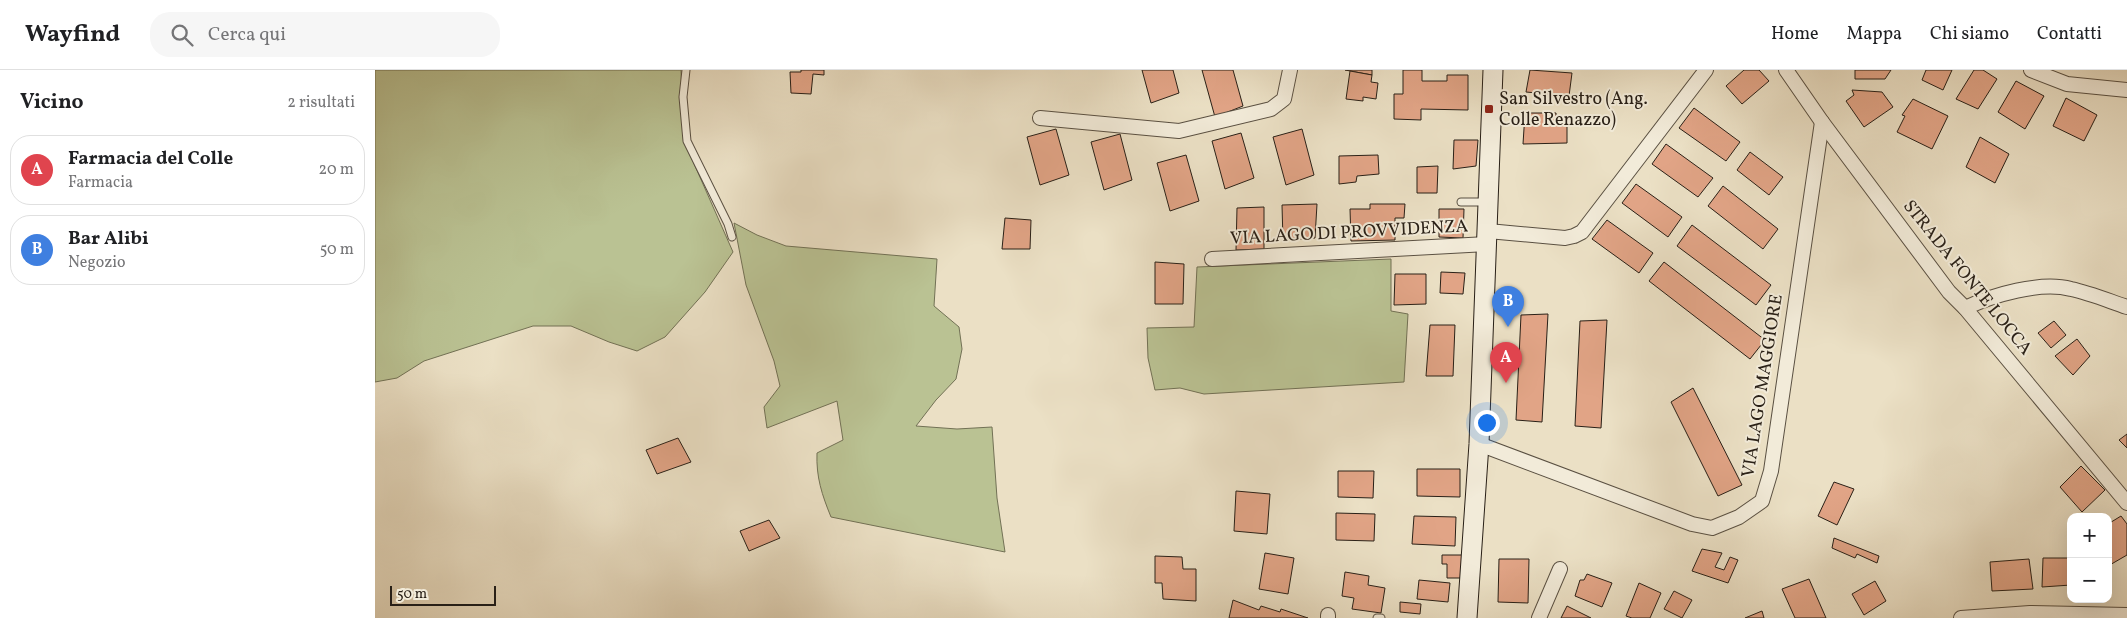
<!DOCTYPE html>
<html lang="it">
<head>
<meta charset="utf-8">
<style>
	body { margin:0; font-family:Vollkorn,serif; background:#f6f6f6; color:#202124 }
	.controls { position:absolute; right:15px; bottom:15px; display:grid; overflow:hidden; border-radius:10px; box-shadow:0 5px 20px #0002 }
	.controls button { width:45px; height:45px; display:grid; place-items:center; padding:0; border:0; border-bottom:1px solid #e0e0e0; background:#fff; color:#202124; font:25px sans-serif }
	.scale { position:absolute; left:15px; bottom:12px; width:106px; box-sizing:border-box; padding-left:5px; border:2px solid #292017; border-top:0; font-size:14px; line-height:18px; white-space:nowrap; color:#292017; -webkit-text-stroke:4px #f2ebd9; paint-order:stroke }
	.you { position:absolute; left:1111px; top:352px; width:18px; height:18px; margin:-12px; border:4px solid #fff; border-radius:50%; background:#1a73e8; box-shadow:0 0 0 8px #1a73e833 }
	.badge { display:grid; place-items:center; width:32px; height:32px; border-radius:50%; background:#8f2418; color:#fff; font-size:16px; font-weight:700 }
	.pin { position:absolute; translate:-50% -41px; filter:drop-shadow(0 1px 2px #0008) }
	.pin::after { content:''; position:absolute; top:26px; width:18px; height:15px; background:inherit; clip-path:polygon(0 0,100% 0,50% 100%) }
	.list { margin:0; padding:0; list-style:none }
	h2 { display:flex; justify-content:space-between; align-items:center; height:65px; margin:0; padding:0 20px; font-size:21px }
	h2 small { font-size:16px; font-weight:400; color:#757577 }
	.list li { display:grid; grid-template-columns:32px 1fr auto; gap:15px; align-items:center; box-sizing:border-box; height:70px; margin:0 10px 10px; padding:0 10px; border:1px solid #e0e0e0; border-radius:20px }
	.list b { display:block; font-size:19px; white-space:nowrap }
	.list p { margin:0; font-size:16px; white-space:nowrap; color:#757577 }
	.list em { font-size:16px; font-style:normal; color:#757577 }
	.icon { flex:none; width:28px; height:28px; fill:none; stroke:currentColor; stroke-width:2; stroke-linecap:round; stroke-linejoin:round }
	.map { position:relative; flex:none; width:1752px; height:548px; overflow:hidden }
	header { display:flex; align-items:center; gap:30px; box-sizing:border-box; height:70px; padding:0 25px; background:#fff; border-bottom:1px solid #e0e0e0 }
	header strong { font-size:24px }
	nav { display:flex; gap:28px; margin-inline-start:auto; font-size:18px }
	.search { width:350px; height:45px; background:#f6f6f6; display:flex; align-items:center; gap:12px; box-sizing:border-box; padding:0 18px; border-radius:20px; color:#757577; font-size:19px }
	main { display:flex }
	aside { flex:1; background:#fff }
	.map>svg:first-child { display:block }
	.green { fill:#bac293; stroke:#727155 }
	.building { fill:#e1a486; stroke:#292017 }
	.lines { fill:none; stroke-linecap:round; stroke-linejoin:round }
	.lane-casing { stroke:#5a5042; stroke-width:9 }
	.street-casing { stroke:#5a5042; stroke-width:16 }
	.secondary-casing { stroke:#292017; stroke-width:21 }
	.lane { stroke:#f2ebd9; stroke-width:7 }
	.street { stroke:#f2ebd9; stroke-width:14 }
	.secondary { stroke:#f2ebd9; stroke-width:19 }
	.poi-dot { fill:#8f2418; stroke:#f2ebd9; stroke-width:2 }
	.labels { text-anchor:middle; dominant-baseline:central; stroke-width:4; stroke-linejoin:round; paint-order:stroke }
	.poi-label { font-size:18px; fill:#292017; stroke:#f2ebd9; text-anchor:start }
	.street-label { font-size:18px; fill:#292017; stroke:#f2ebd9 }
</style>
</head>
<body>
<header>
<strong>Wayfind</strong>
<div class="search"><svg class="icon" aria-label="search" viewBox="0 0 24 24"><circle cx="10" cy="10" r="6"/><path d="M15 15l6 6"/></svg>Cerca qui</div>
<nav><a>Home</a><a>Mappa</a><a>Chi siamo</a><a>Contatti</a></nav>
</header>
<main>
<aside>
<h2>Vicino<small>2 risultati</small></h2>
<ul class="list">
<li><span class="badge" style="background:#e0444e">A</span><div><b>Farmacia del Colle</b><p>Farmacia</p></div><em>20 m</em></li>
<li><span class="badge" style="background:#3f7fe0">B</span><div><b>Bar Alibi</b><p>Negozio</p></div><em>50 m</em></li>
</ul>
</aside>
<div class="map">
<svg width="1752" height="548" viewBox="0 0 1752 548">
	<rect width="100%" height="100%" fill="#ebe0c5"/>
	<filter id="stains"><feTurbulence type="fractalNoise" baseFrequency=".004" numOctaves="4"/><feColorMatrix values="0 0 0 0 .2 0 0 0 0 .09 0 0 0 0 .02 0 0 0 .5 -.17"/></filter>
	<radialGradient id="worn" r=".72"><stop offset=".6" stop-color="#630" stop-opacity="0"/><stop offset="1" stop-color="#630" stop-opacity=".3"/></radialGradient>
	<g class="green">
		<path d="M0,0h306l3,71 49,111 -28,40 -40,45 -28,14 -28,-9 -38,-16h-38l-109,35 -27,17 -22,4z"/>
		<path d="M359,153l23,12 29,11 151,13 -3,47 25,21 3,22 -6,30 -20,21 -20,26 41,3 35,-2 5,71 8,54 -174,-35c-9,-22 -15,-40 -14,-64l26,-13 -6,-39 -70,27 -3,-21 16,-21 -6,-25 -28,-76z"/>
		<path d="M1016,189v52l17,3 -4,68 -200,12 -24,-6 -25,2 -7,-32 -1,-30 47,-1 3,-60z"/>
	</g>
	<g class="building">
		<path d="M426,0h23v5l-11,-1 -2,20 -20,-1 -1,-21h11z"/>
		<path d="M767,0h31l6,23 -28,10z"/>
		<path d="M827,0h31l10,36 -28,11z"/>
		<path d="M970,0h27v5z"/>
		<path d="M1028,0h19v11h25v-6h21v35l-47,-1v11l-27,-1v-25h9z"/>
		<path d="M1155,0l42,3 -3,23 -43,-4z"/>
		<path d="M1369,0h15l10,11 -27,23 -16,-18z"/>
		<path d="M1480,0h36l-6,9h-30z"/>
		<path d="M1551,0h26l-9,20 -21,-10z"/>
		<path d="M1599,0h9l14,9 -19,30 -22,-10z"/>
		<path d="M975,1l22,4 -1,7 7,1 -2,16 -13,-2v4l-17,-2z"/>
		<path d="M1641,11l28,15 -19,33 -27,-17z"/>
		<path d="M1477,20l30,2 11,15 -29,20 -18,-26 8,-6z"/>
		<path d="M1691,28l31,17 -13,26 -31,-15z"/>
		<path d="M1538,29l35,17 -16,33 -35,-17 8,-16 -3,-1z"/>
		<path d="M1319,38l46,34 -14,19 -47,-33z"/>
		<path d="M1150,43h31v4l11,-1v27l-44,1z"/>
		<path d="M681,59l13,46 -29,10 -13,-48z"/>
		<path d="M927,59l12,46 -28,10 -13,-48z"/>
		<path d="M866,63l13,45 -29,11 -13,-48z"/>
		<path d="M745,64l12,46 -28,10 -13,-48z"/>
		<path d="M1605,67l29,17 -14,29 -29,-16z"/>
		<path d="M1079,70h24l-2,26 -23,3z"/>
		<path d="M1291,74l47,34 -15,19 -46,-33z"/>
		<path d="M1375,82l33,25 -14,18 -32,-25z"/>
		<path d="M811,85l13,46 -29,10 -13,-48z"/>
		<path d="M1003,85l1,19 -22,2 -1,6 -17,2v-28z"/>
		<path d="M1063,96l-1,27h-20v-26z"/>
		<path d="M1261,114l46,33 -14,20 -46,-34z"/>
		<path d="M1348,116l55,43 -15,20 -55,-43z"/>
		<path d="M942,134l-2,34 -32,3 -1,-36z"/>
		<path d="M995,134h35l-1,14h-9v22l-44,1 -1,-32h20z"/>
		<path d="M889,137v42l-28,1 1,-42z"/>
		<path d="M1064,139h25l-1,29 -24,-1z"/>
		<path d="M630,148l26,2 -1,29h-28z"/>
		<path d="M1232,150l46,33 -14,20 -47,-34z"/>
		<path d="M1317,155l79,60 -15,20 -79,-59z"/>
		<path d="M780,192l29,2 -1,40h-28z"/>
		<path d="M1289,192l101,78 -15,19 -101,-78z"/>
		<path d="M1066,202l24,1 -2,21 -23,-1z"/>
		<path d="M1020,204h31v30l-32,1z"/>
		<path d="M1173,244l-6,108 -26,-2 5,-105z"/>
		<path d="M1232,250l-6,108 -26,-2 5,-105z"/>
		<path d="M1679,251l12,14 -15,13 -13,-15z"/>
		<path d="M1055,255h25l-2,51h-27z"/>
		<path d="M1702,269l13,17 -17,19 -18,-19z"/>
		<path d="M1318,318l49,97 -24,11 -47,-94z"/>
		<path d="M1752,364v14l-8,-8z"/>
		<path d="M303,368l13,24 -34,12 -11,-24z"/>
		<path d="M1706,396l24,24 -23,22 -22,-25z"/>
		<path d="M1042,399h43v28l-43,-1z"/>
		<path d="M963,401h36l-1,27 -35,-1z"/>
		<path d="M1459,412l20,7 -17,36 -19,-9z"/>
		<path d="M861,421l34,3 -3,40 -33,-3z"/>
		<path d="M961,443l39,1 -1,27 -38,-1z"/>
		<path d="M1039,446l42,1 -1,29 -43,-2z"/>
		<path d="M1746,446l6,8v31l-19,11v-42z"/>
		<path d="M394,450l11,18 -31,13 -9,-20z"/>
		<path d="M1459,468l45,18 -2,7 -20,-9 -2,4 -23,-10z"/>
		<path d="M1327,479l20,4 -7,14 9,3 6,-13 8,3 -10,23 -36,-12z"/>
		<path d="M890,483l29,5 -6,36 -29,-5z"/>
		<path d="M1067,485h23l-1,23h-17v-14h-5z"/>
		<path d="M780,486l27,1 1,12h13v32l-33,-2 -1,-16h-7z"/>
		<path d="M1668,488h28v27l-29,2z"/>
		<path d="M1124,489h30l-1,44 -30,-1z"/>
		<path d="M1654,489l4,30 -41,2 -2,-29z"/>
		<path d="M970,502l24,4 -1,9 17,3 -4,25 -29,-4 2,-11 -12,-2z"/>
		<path d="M1212,504l25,9 -10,24 -27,-11 5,-16h4z"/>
		<path d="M1434,509l17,39h-31l-13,-29z"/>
		<path d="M1044,510l31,3 -2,19 -31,-3z"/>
		<path d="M1500,511l11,20 -22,14 -12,-21z"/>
		<path d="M1264,513l22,10 -11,25h-18l-6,-2z"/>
		<path d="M1299,521l18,9 -10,18 -18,-9z"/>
		<path d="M858,530l26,10 2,-4 19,6 1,-3 27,9h-79z"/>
		<path d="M1025,532l21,2 -1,10 -20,-2z"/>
		<path d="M1192,536l24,12h-30z"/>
		<path d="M1387,541l2,7h-19z"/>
	</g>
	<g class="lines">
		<g class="lane-casing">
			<g id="lane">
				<path d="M311,0l-3,27 4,44 41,83 4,13"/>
				<path d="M1086,132h25"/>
				<path d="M1002,548h4"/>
			</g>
		</g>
		<g class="street-casing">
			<g id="street">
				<path d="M1411,0l36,52 127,170 16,16 162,195"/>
				<path d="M1656,0l36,14 60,6"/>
				<path d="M665,48l139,13 92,-22 13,-10 6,-29"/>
				<path d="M1113,161l77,7 9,-2 8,-4 124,-162"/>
				<path d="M837,189l275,-15"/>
				<path d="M1590,238c28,-13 75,-27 106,-19 19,4 38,12 56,18"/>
				<path d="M1104,374l213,80 20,4 27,-11 23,-16 9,-30 51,-349"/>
				<path d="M953,548v-3"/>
				<path d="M1164,548l21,-49"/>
				<path d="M1586,548l69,-5 97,2"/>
			</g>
		</g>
		<g class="secondary-casing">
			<path id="secondary" d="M1092,548l12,-174 14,-374"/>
		</g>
		<use href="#lane" class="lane"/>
		<use href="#street" class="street"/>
		<use href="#secondary" class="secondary"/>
	</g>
	<rect class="poi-dot" x="1109" y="34" width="10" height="10" rx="2.5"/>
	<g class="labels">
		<g class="poi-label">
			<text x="1124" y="29">San Silvestro (Ang.<tspan x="1124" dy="21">Colle Renazzo)</tspan></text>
		</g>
		<g class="street-label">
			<text transform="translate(974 163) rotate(-3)">VIA LAGO DI PROVVIDENZA</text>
			<text transform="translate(1592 208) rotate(51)">STRADA FONTE LOCCA</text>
			<text transform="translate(1388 316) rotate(-81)">VIA LAGO MAGGIORE</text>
		</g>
	</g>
	<rect width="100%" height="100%" filter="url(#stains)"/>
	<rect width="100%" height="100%" fill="url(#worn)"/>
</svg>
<div class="controls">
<button>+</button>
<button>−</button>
</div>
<div class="scale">50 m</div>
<div class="you"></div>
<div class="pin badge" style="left:1131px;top:313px;background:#e0444e">A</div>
<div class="pin badge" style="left:1133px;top:257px;background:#3f7fe0">B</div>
</div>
</main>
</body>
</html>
